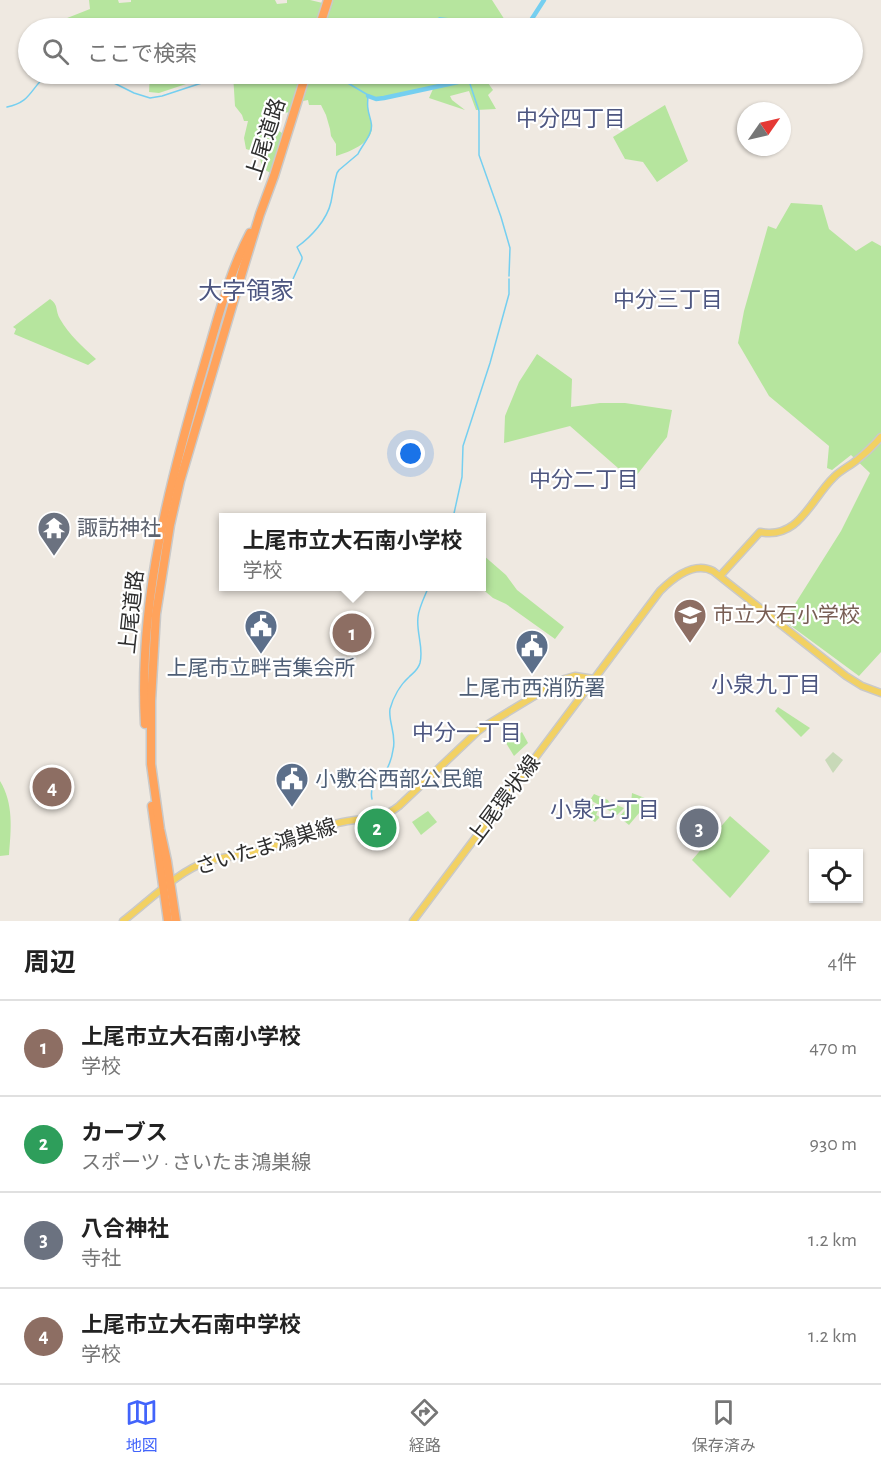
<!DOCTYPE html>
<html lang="ja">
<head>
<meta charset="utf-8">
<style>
	body { margin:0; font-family:"Alegreya Sans","Noto Sans JP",sans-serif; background:#f6f6f6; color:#222 }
	.controls { position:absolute; right:18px; bottom:18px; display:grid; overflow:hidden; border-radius:0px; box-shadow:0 2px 4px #0004 }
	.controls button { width:54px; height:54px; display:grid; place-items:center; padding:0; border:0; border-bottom:2px solid #e0e0e0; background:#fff; color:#222; font:30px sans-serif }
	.compass { position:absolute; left:737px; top:102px; width:54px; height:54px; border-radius:50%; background:#fff; box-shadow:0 2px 4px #0004; rotate:56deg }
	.you { position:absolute; left:411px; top:454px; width:21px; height:21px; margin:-15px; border:4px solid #fff; border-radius:50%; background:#1a73e8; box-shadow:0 0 0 9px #1a73e833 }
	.badge { display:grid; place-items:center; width:39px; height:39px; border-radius:50%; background:#4264fb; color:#fff; font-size:20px; font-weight:700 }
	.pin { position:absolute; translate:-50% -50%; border:3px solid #fff; box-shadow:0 2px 6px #0006 }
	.popup { position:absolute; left:219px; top:513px; width:267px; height:78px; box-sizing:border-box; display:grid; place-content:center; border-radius:0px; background:#fff; filter:drop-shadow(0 2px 4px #0005); font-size:20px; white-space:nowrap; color:#767676 }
	.popup b { font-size:22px; color:#222 }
	.popup::after { content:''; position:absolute; left:50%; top:100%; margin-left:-12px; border:12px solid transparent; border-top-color:#fff }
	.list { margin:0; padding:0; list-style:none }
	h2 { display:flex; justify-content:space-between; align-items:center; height:78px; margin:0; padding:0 24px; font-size:26px }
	h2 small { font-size:20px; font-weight:400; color:#767676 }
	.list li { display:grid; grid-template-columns:39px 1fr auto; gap:18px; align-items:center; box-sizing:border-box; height:96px; padding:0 24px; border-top:2px solid #e0e0e0 }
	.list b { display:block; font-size:22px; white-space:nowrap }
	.list p { margin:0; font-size:20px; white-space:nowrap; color:#767676 }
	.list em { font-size:20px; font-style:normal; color:#767676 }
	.icon { flex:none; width:33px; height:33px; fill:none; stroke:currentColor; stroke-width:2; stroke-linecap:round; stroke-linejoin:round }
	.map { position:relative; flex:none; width:881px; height:921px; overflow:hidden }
	.search { position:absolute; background:#fff; box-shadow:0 2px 4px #0004; left:18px; right:18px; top:18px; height:66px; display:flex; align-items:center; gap:15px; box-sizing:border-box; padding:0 21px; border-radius:33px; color:#767676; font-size:22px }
	.sheet { height:462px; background:#fff }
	nav { display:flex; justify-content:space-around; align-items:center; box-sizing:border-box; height:84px; border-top:2px solid #e0e0e0; background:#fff; font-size:16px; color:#767676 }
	nav a { display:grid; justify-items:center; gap:3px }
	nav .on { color:#4264fb }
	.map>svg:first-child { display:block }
	.green { fill:#b6e59e }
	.cemetery { fill:#c8d9b8 }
	.water { fill:#75cff0 }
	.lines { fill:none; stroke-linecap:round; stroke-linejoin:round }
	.stream { stroke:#75cff0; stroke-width:1.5 }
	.river { stroke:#75cff0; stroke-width:4.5 }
	.major-casing { stroke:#c9c9c9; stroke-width:9 }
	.highway-casing { stroke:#c9c9c9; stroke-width:11 }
	.major { stroke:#f2d163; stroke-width:6 }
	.highway { stroke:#ffa35c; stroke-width:8 }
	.labels { text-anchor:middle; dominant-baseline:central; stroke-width:4.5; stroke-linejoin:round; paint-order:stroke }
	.street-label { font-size:21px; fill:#2e2e2e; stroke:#fff }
	.worship-label { font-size:21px; fill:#5b616d; stroke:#fff; text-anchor:start }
	.education-label { font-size:21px; fill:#785e54; stroke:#fff; text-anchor:start }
	.service-label { font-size:21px; fill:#4e5e75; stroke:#fff }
	.neighbourhood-label { font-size:22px; fill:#4d5680; stroke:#fff }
	.quarter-label { font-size:24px; fill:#4d5680; stroke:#fff }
</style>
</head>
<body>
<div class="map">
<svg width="881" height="921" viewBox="0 0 881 921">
	<rect width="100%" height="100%" fill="#efe9e1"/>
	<g class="green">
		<path d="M89,0h29l1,3 12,-1v-2h144l2,4 10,-1v-3h23l21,5 2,-5h159l18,28h-420l-1,-4 -5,1 -1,3h-24l-2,-6 33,-13z"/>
		<path d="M150,74h42v8l-33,11 -10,-1z"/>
		<path d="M233,74h254l-4,2 10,14 -5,5 8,14 -20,1 -7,-19 -19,5 2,4 13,10 -36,-12 4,-9 -3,-2c-15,4 -48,16 -62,8 0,6 -1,13 1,19 1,5 3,9 3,14 -1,16 -23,24 -36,28v-12l-5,-8 -1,-7 -4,-14 -5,-10h-12l-1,-5 -10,2 -2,9 -24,4 -1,4 7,3 -2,7 9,6 -13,39 -10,-6 -3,-15 -13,-4 -2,-11 4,-17h-4l-2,-6 -7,-9z"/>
		<path d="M665,105l23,56 -31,21 -14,-20 -18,-3 -12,-22z"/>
		<path d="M791,203l31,2 7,24 27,22 16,-10 9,5v406l-22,24 -72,-53 1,-8 53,-84 29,-58 -19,-18 -19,15 -5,-2 2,-22 -60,-50 -31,-53 6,-32 24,-85 8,3z"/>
		<path d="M50,299c9,6 5,12 10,20 9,16 23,28 36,40l-8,6 -74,-31 2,-5 -3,-2z"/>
		<path d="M537,354l35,25 -1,28 29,-4h25l47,7 -5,27 -31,39 -18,-8 -48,-42 -66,17 1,-27 14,-34z"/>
		<path d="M483,555l23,20 11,15 47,37 -9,12 -49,-35 -13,-6 -13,-11 1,-1v-29z"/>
		<path d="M778,707l32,21 -9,9 -26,-26z"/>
		<path d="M522,732l6,11 -14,13 -8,-13z"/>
		<path d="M0,781c14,23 11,49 9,74l-9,1z"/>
		<path d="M632,793l18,7 -21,25 -10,-8 12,-14z"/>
		<path d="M594,794l14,6 1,2 15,6 -7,7 -27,-15z"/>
		<path d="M587,801l12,7 -3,7 4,2 -5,5 -14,-9z"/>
		<path d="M428,811l9,11 -16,13 -9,-13z"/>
		<path d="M730,816l40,35 -40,47 -38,-38z"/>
	</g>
	<path class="cemetery" d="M833,752l10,8 -10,13 -8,-13z"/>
	<path class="water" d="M439,17l9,1 5,4 -1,6h-25l-1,-4 4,-6 7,1z"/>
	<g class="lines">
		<g class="stream">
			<path d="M87,74l19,5 28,14 16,5 12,-2 67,-22"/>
			<path d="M262,74l41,2"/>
			<path d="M468,78l11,33v44l22,62 9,31 -1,28"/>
			<path d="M7,107c25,-5 23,-19 41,-33"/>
			<path d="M293,279l9,-20v-2l-5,-10c14,-10 30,-27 34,-45 2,-10 3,-19 6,-29l2,-3 19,-16c3,-7 9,-13 12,-21 4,-9 -1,-15 -2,-24 -1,-4 0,-10 0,-14l-22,-13 -17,-4 -19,-1"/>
			<path d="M453,518l9,-41 1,-31 27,-83 19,-69v-15"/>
			<path d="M372,799c-3,-14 6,-18 13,-27 4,-6 7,-15 8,-22 4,-15 -5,-28 -3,-41 3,-11 10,-24 19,-32 5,-5 9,-7 11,-14 4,-16 -4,-30 -2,-46 1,-10 7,-21 11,-31"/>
		</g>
		<g class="river">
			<path d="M526,28l18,-28"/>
			<path d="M368,96l8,3 8,-1 74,-16 10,-4 2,-3 3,-1"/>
		</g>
		<g class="major-casing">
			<g id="major">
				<path d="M720,576l40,-44c39,8 51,-33 74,-55 7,-7 16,-11 23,-17 9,-7 17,-15 24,-23"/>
				<path d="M123,921c24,-18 55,-50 83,-59 17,-6 36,-6 54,-11 26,-8 52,-20 78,-28 23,-6 41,-1 61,-17l78,-74 8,-6 76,-46 14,-4 19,3"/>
				<path d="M413,921l247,-330c13,-13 34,-30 53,-20l133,105 16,10 19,7"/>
			</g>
		</g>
		<g class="highway-casing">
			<g id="highway">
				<path d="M319,28l9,-28"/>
				<path d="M145,724c-7,-124 25,-244 60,-362 13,-44 24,-89 45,-129"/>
				<path d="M152,806l16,115"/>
				<path d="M176,921l-9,-60 -7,-32 -9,-65v-63l5,-87 6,-38 8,-51 10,-44 64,-215 16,-52 14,-38 32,-102"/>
			</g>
		</g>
		<use href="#major" class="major"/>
		<use href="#highway" class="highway"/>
	</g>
	<defs>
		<g id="temple-pin" transform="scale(1.725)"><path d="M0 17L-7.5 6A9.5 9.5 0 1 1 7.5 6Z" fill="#6b7280" stroke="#fff"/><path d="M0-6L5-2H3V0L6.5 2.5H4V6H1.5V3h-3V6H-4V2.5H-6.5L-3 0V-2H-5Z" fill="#fff"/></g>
		<g id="school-pin" transform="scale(1.725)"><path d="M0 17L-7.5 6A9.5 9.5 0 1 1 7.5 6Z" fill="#8d6e63" stroke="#fff"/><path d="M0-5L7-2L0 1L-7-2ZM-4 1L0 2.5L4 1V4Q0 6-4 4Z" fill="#fff"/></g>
		<g id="civic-pin" transform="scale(1.725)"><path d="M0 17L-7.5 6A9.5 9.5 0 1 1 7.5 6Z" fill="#5c6f8a" stroke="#fff"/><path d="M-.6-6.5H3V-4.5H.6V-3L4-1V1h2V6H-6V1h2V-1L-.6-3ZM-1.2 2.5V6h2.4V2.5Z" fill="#fff"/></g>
	</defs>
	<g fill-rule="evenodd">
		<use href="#temple-pin" x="54" y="528"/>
		<use href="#school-pin" x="690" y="615"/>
		<use href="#civic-pin" x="261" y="626"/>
		<use href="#civic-pin" x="532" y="646"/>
		<use href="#civic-pin" x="292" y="779"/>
	</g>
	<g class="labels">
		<g class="street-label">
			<text transform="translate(266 139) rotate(-72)">上尾道路</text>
			<text transform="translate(132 612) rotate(-84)">上尾道路</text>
			<text transform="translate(504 800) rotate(-53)">上尾環状線</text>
			<text transform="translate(266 847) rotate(-17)">さいたま鴻巣線</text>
		</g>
		<g class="worship-label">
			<text x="77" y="528">諏訪神社</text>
		</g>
		<g class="education-label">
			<text x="713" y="615">市立大石小学校</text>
		</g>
		<g class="service-label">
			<text x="261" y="668">上尾市立畔吉集会所</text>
			<text x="532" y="688">上尾市西消防署</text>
			<text x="315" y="779" text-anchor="start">小敷谷西部公民館</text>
		</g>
		<g class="neighbourhood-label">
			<text x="571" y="119">中分四丁目</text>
			<text x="668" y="300">中分三丁目</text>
			<text x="584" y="480">中分二丁目</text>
			<text x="766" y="685">小泉九丁目</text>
			<text x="467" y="733">中分一丁目</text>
			<text x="605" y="810">小泉七丁目</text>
		</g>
		<g class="quarter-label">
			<text x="246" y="292">大字領家</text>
		</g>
	</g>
</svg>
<div class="controls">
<button><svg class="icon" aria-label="locate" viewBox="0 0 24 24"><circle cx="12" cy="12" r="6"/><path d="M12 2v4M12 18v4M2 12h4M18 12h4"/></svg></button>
</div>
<svg class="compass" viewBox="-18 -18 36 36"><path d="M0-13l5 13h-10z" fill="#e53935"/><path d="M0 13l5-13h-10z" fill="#767676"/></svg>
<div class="you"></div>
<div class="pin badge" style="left:352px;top:633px;background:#8d6e63">1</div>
<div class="popup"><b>上尾市立大石南小学校</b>学校</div>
<div class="pin badge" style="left:377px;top:828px;background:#2e9e5b">2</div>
<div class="pin badge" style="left:699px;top:828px;background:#6b7280">3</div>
<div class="pin badge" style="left:52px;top:787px;background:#8d6e63">4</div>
<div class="search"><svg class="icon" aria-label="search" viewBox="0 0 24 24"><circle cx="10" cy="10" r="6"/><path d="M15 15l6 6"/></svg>ここで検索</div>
</div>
<section class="sheet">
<h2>周辺<small>4件</small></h2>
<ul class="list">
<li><span class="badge" style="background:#8d6e63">1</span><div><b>上尾市立大石南小学校</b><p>学校</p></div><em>470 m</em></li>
<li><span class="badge" style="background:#2e9e5b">2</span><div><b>カーブス</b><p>スポーツ · さいたま鴻巣線</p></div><em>930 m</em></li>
<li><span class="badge" style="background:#6b7280">3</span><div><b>八合神社</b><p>寺社</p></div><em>1.2 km</em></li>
<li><span class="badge" style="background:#8d6e63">4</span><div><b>上尾市立大石南中学校</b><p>学校</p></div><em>1.2 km</em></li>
</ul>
</section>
<nav>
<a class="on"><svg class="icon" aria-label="map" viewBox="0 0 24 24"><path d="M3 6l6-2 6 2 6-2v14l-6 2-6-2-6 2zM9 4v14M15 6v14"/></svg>地図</a>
<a><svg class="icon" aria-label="directions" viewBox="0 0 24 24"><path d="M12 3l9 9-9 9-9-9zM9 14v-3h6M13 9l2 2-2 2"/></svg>経路</a>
<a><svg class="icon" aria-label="saved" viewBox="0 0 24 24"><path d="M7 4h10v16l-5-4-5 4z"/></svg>保存済み</a>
</nav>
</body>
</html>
